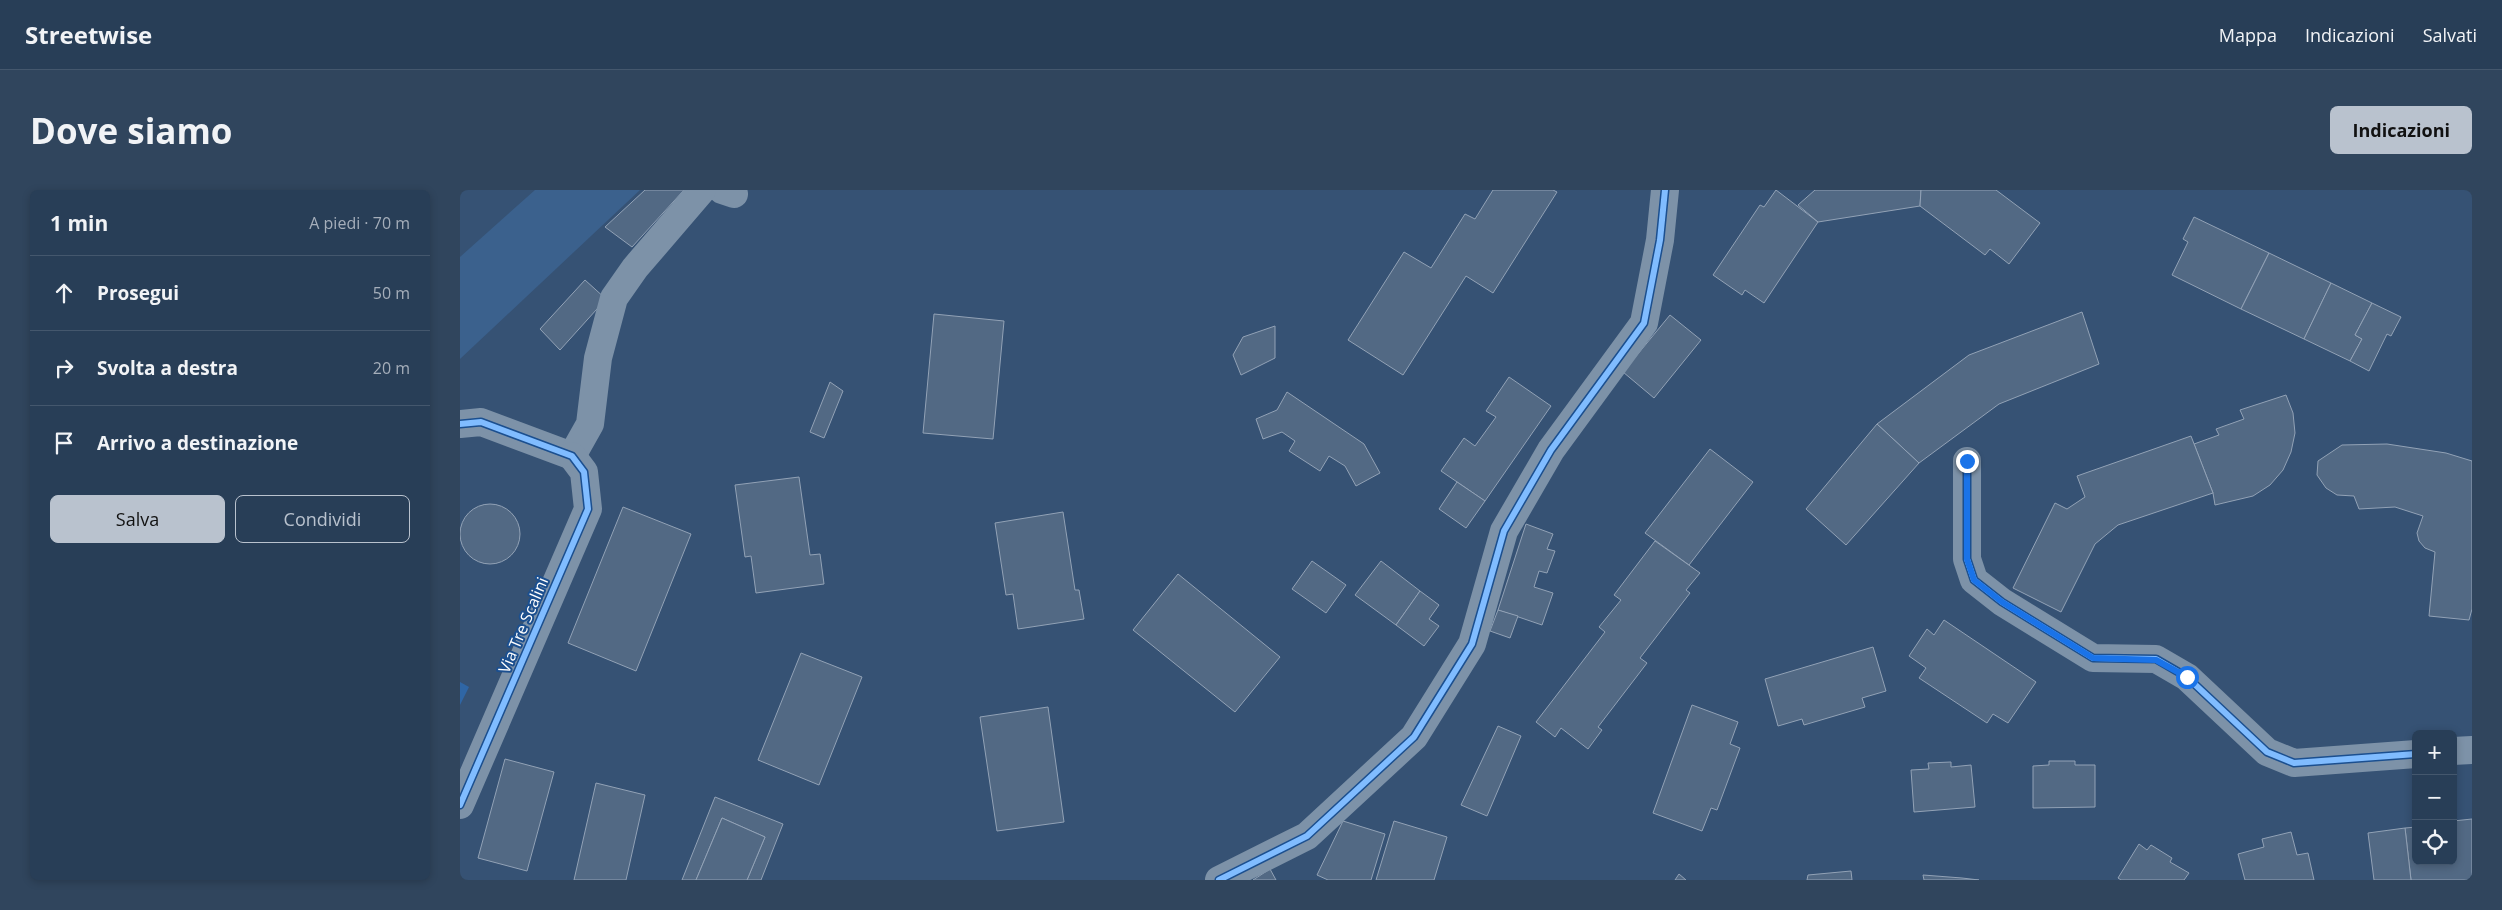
<!DOCTYPE html>
<html lang="it">
<head>
<meta charset="utf-8">
<style>
	body { margin:0; font-family:"Open Sans",sans-serif; background:#30455d; color:#f1f3f6 }
	.controls { position:absolute; right:15px; bottom:15px; display:grid; overflow:hidden; border-radius:8px; box-shadow:0 2px 8px #0003 }
	.controls button { width:45px; height:45px; display:grid; place-items:center; padding:0; border:0; border-bottom:1px solid #44576d; background:#283e57; color:#f1f3f6; font:25px sans-serif }
	.stop { position:absolute; width:15px; height:15px; margin:-11px; border:4px solid #1a73e8; border-radius:50%; background:#fff }
	.stop.end { background:#1a73e8; border-color:#fff; box-shadow:0 1px 5px #0008 }
	.list { margin:0; padding:0; list-style:none }
	h2 { display:flex; justify-content:space-between; align-items:center; height:65px; margin:0; padding:0 20px; font-size:21px }
	h2 small { font-size:16px; font-weight:400; color:#a5aeba }
	.list li { display:grid; grid-template-columns:32px 1fr auto; gap:15px; align-items:center; box-sizing:border-box; height:75px; padding:0 20px; border-top:1px solid #44576d }
	.list b { display:block; font-size:19px; white-space:nowrap }
	.list em { font-size:16px; font-style:normal; color:#a5aeba }
	.actions { display:flex; gap:10px; padding:15px 20px }
	.actions a { flex:1; padding:11px 0; border:1px solid #b9c2ce; border-radius:8px; text-align:center; font-size:18px; color:#b9c2ce }
	.actions .main { background:#b9c2ce; color:#111 }
	.icon { flex:none; width:28px; height:28px; fill:none; stroke:currentColor; stroke-width:2; stroke-linecap:round; stroke-linejoin:round }
	.map { position:relative; flex:none; width:2012px; height:690px; overflow:hidden; border-radius:8px }
	header { display:flex; align-items:center; gap:30px; box-sizing:border-box; height:70px; padding:0 25px; background:#283e57; border-bottom:1px solid #44576d }
	header strong { font-size:24px }
	nav { display:flex; gap:28px; margin-inline-start:auto; font-size:18px }
	.intro { display:flex; align-items:center; justify-content:space-between; box-sizing:border-box; height:120px; padding:0 30px }
	h1 { margin:0; font-size:35px }
	.button { padding:12px 22px; border-radius:8px; background:#b9c2ce; color:#111; font-size:18px; font-weight:700 }
	main { display:flex; gap:30px; padding:0 30px }
	aside { flex:1; background:#283e57; border-radius:8px; box-shadow:0 2px 8px #0003 }
	.map>svg:first-child { display:block }
	.green { fill:#2f66a5 }
	.water { fill:#3b618d }
	.building { fill:#526984; stroke:#92a2b6 }
	.lines { fill:none; stroke-linecap:round; stroke-linejoin:round }
	.minor { stroke:#7d92a8; stroke-width:28 }
	.cycleway-casing { stroke:#1b4f8f; stroke-width:9 }
	.cycleway { stroke:#80bcff; stroke-width:6 }
	.route { stroke:#1a73e8; stroke-width:6 }
	.labels { text-anchor:middle; dominant-baseline:central; stroke-width:4; stroke-linejoin:round; paint-order:stroke }
	.street-label { font-size:16px; fill:#fff; stroke:#1b4f8f }
</style>
</head>
<body>
<header>
<strong>Streetwise</strong>
<nav><a>Mappa</a><a>Indicazioni</a><a>Salvati</a></nav>
</header>
<div class="intro"><h1>Dove siamo</h1><a class="button">Indicazioni</a></div>
<main>
<aside>
<h2>1 min<small>A piedi · 70 m</small></h2>
<ul class="list">
<li><svg class="icon" aria-label="ahead" viewBox="0 0 24 24"><path d="M12 20V5M6 11l6-6 6 6"/></svg><div><b>Prosegui</b></div><em>50 m</em></li>
<li><svg class="icon" aria-label="right" viewBox="0 0 24 24"><path d="M7 20v-9h11M14 6l5 5-5 5"/></svg><div><b>Svolta a destra</b></div><em>20 m</em></li>
<li><svg class="icon" aria-label="arrive" viewBox="0 0 24 24"><path d="M6 21V4h12l-3 4 3 4H6"/></svg><div><b>Arrivo a destinazione</b></div></li>
</ul>
<div class="actions"><a class="main">Salva</a><a>Condividi</a></div>
</aside>
<div class="map">
<svg width="2012" height="690" viewBox="0 0 2012 690">
	<rect width="100%" height="100%" fill="#365274"/>
	<path class="green" d="M0,492l9,5 -9,18z"/>
	<path class="water" d="M75,0h105l-180,169v-102z"/>
	<g class="building">
		<path d="M185,0h39l-52,57 -27,-20z"/>
		<path d="M1033,0h60l4,2 -64,101 -27,-17 -63,99 -55,-35 56,-88 27,16 34,-54 10,5z"/>
		<path d="M1316,0l42,32 -54,81 -19,-13 -3,5 -29,-20 47,-70 4,2z"/>
		<path d="M1355,0h106l-1,16 -102,16 -20,-17z"/>
		<path d="M1461,0h75l44,33 -31,41 -19,-15 -5,6 -65,-49z"/>
		<path d="M1734,27l75,36 -28,56 -69,-34 16,-33 -5,-3z"/>
		<path d="M1809,63l62,30 -27,56 -63,-30z"/>
		<path d="M125,90l21,19 -46,51 -20,-21z"/>
		<path d="M1871,93l41,20 -17,32 7,4 -12,22 -46,-22z"/>
		<path d="M1912,113l29,14 -10,19 -4,-2 -18,37 -19,-10 12,-22 -7,-4z"/>
		<path d="M1622,122l17,52 -100,40 -80,59 -42,-39 92,-69z"/>
		<path d="M474,124l70,7 -11,118 -70,-6z"/>
		<path d="M1210,125l31,25 -47,58 -31,-26z"/>
		<path d="M815,136v32l-34,17 -8,-20 10,-18z"/>
		<path d="M1049,187l42,29 -66,95 -44,-30 23,-33 11,8 21,-29 -10,-6z"/>
		<path d="M370,192l13,9 -19,47 -14,-6z"/>
		<path d="M827,202l77,52 16,29 -24,13 -11,-20 -16,-10 -9,15 -31,-20 6,-10 -13,-9 -19,7 -7,-20 21,-9z"/>
		<path d="M1826,205l7,18 2,20 -4,19 -8,18 -13,15 -17,11 -38,9 -2,-12 -19,-49 25,-9 -3,-6 28,-10 -4,-9z"/>
		<path d="M1417,234l42,39 -73,82 -40,-36z"/>
		<path d="M1731,246l22,57 -95,32 -23,19 -34,68 -48,-24 42,-85 12,6 18,-12 -8,-21z"/>
		<path d="M1927,254l59,9 26,8v148l-3,11 -40,-4 6,-64 -10,-4 -6,-7 -2,-8 6,-17 -28,-9 -36,2 -5,-13 -17,-1 -11,-7 -9,-13 1,-14 24,-16z"/>
		<path d="M1250,259l43,33 -64,83 -44,-32z"/>
		<path d="M339,287l11,78 10,-1 4,30 -68,9 -5,-37 -6,1 -10,-72z"/>
		<path d="M997,292l28,19 -19,27 -27,-19z"/>
		<circle cx="30" cy="344" r="30"/>
		<path d="M163,317l68,27 -55,137 -68,-28z"/>
		<path d="M603,322l12,78h4l5,29 -66,10 -5,-35 -7,1 -11,-72z"/>
		<path d="M1066,334l27,10 -6,15 8,2 -8,22 -8,-2 -5,16 19,6 -11,32 -44,-15z"/>
		<path d="M1195,351l45,32 -14,17 4,3 -50,65 7,5 -49,64 4,3 -14,19 -27,-21 -6,9 -19,-15 69,-90 -6,-5 22,-27 -7,-5z"/>
		<path d="M852,371l34,24 -20,28 -34,-24z"/>
		<path d="M921,371l39,30 -24,34 -41,-30z"/>
		<path d="M718,384l102,83 -45,55 -102,-82z"/>
		<path d="M960,401l19,14 -10,14 10,7 -15,20 -28,-21z"/>
		<path d="M1038,420l20,6 -8,22 -20,-7z"/>
		<path d="M1484,430l92,62 -28,41 -15,-9 -6,9 -68,-45 7,-10 -17,-12 18,-27 7,6z"/>
		<path d="M1413,457l13,44 -24,7 3,9 -61,18 -2,-6 -24,7 -13,-47z"/>
		<path d="M341,463l61,24 -43,108 -61,-25z"/>
		<path d="M1232,515l46,17 -8,22 10,4 -23,62 -6,-2 -9,23 -49,-18z"/>
		<path d="M588,517l16,115 -67,9 -17,-114z"/>
		<path d="M1038,536l23,10 -34,80 -26,-11z"/>
		<path d="M45,569l49,13 -27,99 -49,-13z"/>
		<path d="M1589,571h26v4h20v42l-62,1v-42l16,-1z"/>
		<path d="M1491,572v5l20,-2 4,42 -61,5 -3,-42 18,-1 -1,-6z"/>
		<path d="M136,593l49,12 -19,85h-52z"/>
		<path d="M255,607l68,27 -22,56h-14l18,-43 -43,-19 -26,62h-14z"/>
		<path d="M262,628l43,19 -18,43h-51z"/>
		<path d="M2012,629v61h-61l-6,-52 11,-1v34h37v-40z"/>
		<path d="M883,631l42,13 -14,46h-43l-11,-5z"/>
		<path d="M934,631l53,16 -13,43h-58z"/>
		<path d="M1945,638l6,52h-37l-6,-47z"/>
		<path d="M1831,642l6,23 11,-2 6,27h-69l-7,-26 26,-7 -2,-8z"/>
		<path d="M1679,654l8,6 4,-5 21,13 -2,4 19,11 -5,7h-63l-3,-2z"/>
		<path d="M810,679l6,11h-23z"/>
		<path d="M1391,681l1,9h-45l1,-5z"/>
		<path d="M1219,684l7,6h-11z"/>
		<path d="M1463,685l39,3 17,2h-55z"/>
	</g>
	<g class="lines">
		<g class="minor">
			<path d="M262,0l12,4"/>
			<path d="M0,234l21,-2 91,34"/>
			<path d="M112,266l18,-32 8,-66 16,-60 21,-30 67,-78"/>
			<path d="M1507,271v98l7,21 28,22 91,56 63,1 31,18 80,75 27,11 122,-9"/>
			<path d="M1993,561l19,-1"/>
			<path d="M0,615l128,-296 -4,-37 -12,-16"/>
			<path d="M759,690l88,-44 107,-99 58,-93 32,-113 47,-81 93,-127 16,-83 5,-50"/>
		</g>
		<g class="cycleway-casing">
			<g id="cycleway">
				<path d="M0,234l21,-2 91,34 12,16 4,37 -128,296"/>
				<path d="M1507,271v98l7,21 28,22 91,56 63,1 31,18 80,75 27,11 122,-9"/>
				<path d="M759,690l88,-44 107,-99 58,-93 32,-113 47,-81 93,-127 16,-83 5,-50"/>
			</g>
		</g>
		<use href="#cycleway" class="cycleway"/>
	</g>
	<g class="lines">
		<path class="route" d="M1507,271v98l7,21 28,22 91,56 63,2 31,17"/>
	</g>
	<g class="labels">
		<g class="street-label">
			<text transform="translate(63 435) rotate(-67)">Via Tre Scalini</text>
		</g>
	</g>
</svg>
<div class="controls">
<button>+</button>
<button>−</button>
<button><svg class="icon" aria-label="locate" viewBox="0 0 24 24"><circle cx="12" cy="12" r="6"/><path d="M12 2v4M12 18v4M2 12h4M18 12h4"/></svg></button>
</div>
<div class="stop" style="left:1727px;top:487px"></div>
<div class="stop end" style="left:1507px;top:271px"></div>
</div>
</main>
</body>
</html>
